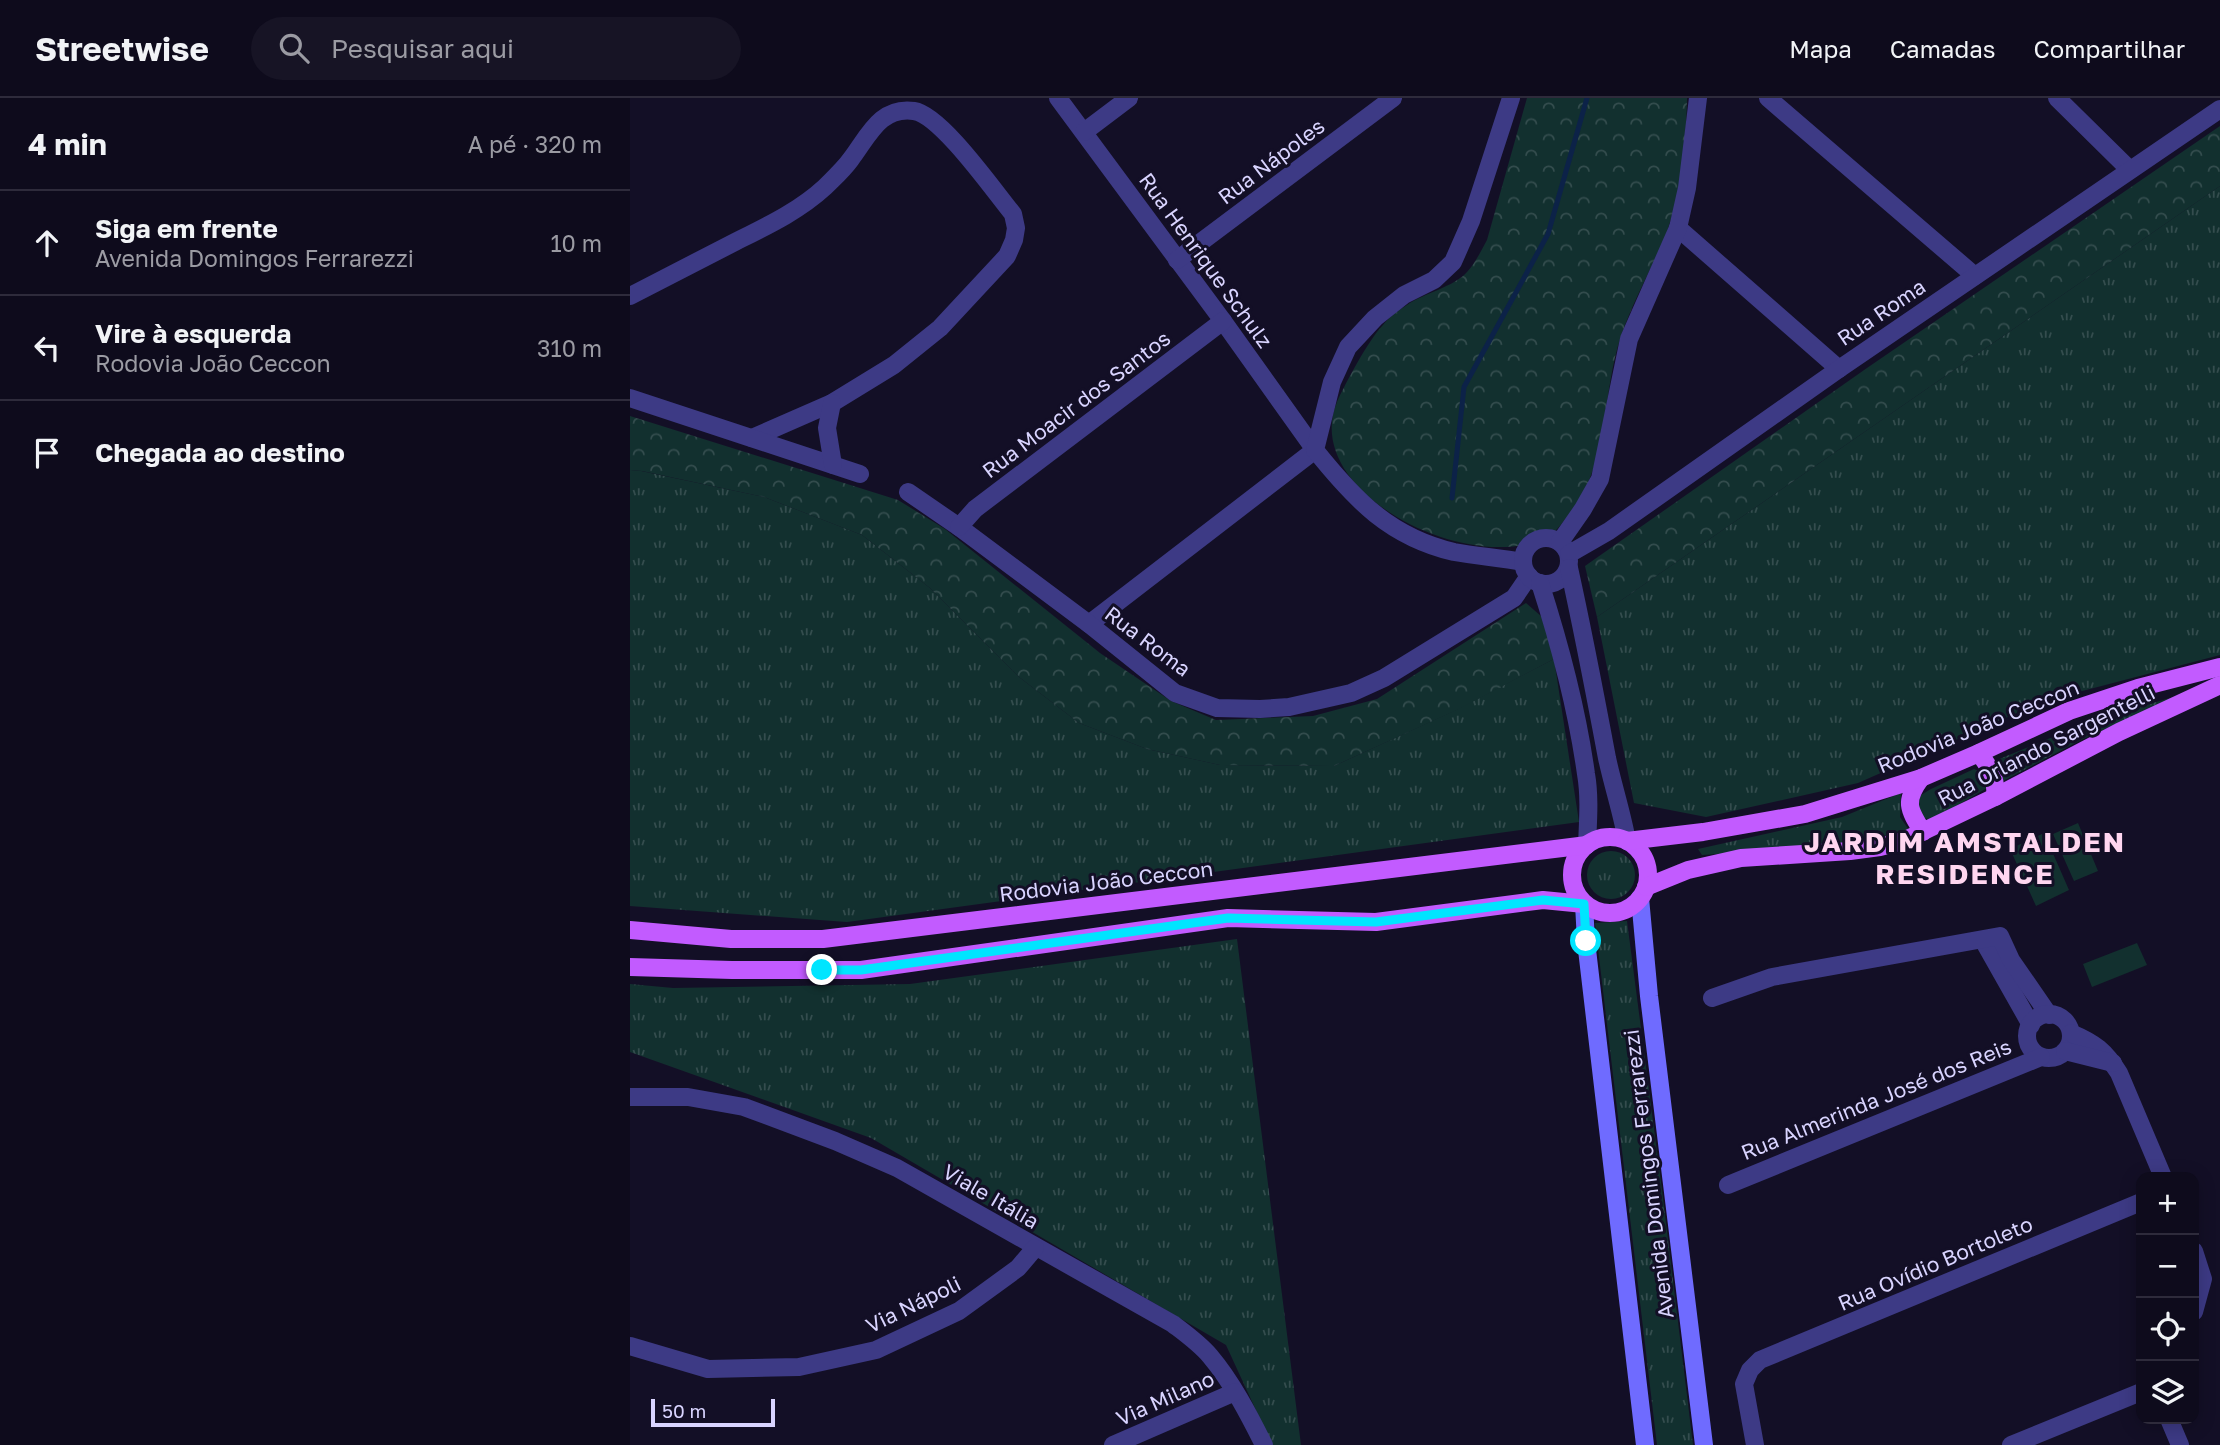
<!DOCTYPE html>
<html lang="pt">
<head>
<meta charset="utf-8">
<style>
	body { margin:0; font-family:"Golos Text",sans-serif; background:#171425; color:#f1f3f6 }
	.controls { position:absolute; right:21px; bottom:21px; display:grid; overflow:hidden; border-radius:14px; box-shadow:0 4px 18px #0003 }
	.controls button { width:63px; height:63px; display:grid; place-items:center; padding:0; border:0; border-bottom:2px solid #2e2b3b; background:#0e0b1c; color:#f1f3f6; font:35px sans-serif }
	.scale { position:absolute; left:21px; bottom:18px; width:124px; box-sizing:border-box; padding-left:7px; border:4px solid #d9d4ff; border-top:0; font-size:19px; line-height:24px; white-space:nowrap; color:#d9d4ff; -webkit-text-stroke:5px #130f26; paint-order:stroke }
	.stop { position:absolute; width:21px; height:21px; margin:-16px; border:5px solid #00e5ff; border-radius:50%; background:#fff }
	.stop.end { background:#00e5ff; border-color:#fff; box-shadow:0 2px 7px #0008 }
	.list { margin:0; padding:0; list-style:none }
	h2 { display:flex; justify-content:space-between; align-items:center; height:91px; margin:0; padding:0 28px; font-size:30px }
	h2 small { font-size:23px; font-weight:400; color:#9b9ba3 }
	.list li { display:grid; grid-template-columns:46px 1fr auto; gap:21px; align-items:center; box-sizing:border-box; height:105px; padding:0 28px; border-top:2px solid #2e2b3b }
	.list b { display:block; font-size:26px; white-space:nowrap }
	.list p { margin:0; font-size:23px; white-space:nowrap; color:#9b9ba3 }
	.list em { font-size:23px; font-style:normal; color:#9b9ba3 }
	.icon { flex:none; width:38px; height:38px; fill:none; stroke:currentColor; stroke-width:2; stroke-linecap:round; stroke-linejoin:round }
	.map { position:relative; flex:none; width:1590px; height:1347px; overflow:hidden }
	header { display:flex; align-items:center; gap:42px; box-sizing:border-box; height:98px; padding:0 35px; background:#0e0b1c; border-bottom:2px solid #2e2b3b }
	header strong { font-size:33px }
	nav { display:flex; gap:38px; margin-inline-start:auto; font-size:24px }
	.search { width:490px; height:63px; background:#171425; display:flex; align-items:center; gap:18px; box-sizing:border-box; padding:0 24px; border-radius:38px; color:#9b9ba3; font-size:26px }
	main { display:flex }
	aside { flex:1; background:#0e0b1c }
	.map>svg:first-child { display:block }
	.grass { fill:url(#grass-tufts) }
	.forest { fill:url(#forest-crowns) }
	.garden { fill:#12302f }
	.lines { fill:none; stroke-linecap:round; stroke-linejoin:round }
	.stream { stroke:#0c2248; stroke-width:5 }
	.minor { stroke:#3d3a85; stroke-width:18 }
	.secondary { stroke:#6f6bff; stroke-width:18 }
	.primary { stroke:#c25bff; stroke-width:18 }
	.route { stroke:#00e5ff; stroke-width:9 }
	.labels { text-anchor:middle; dominant-baseline:central; stroke-width:6; stroke-linejoin:round; paint-order:stroke }
	.street-label { font-size:21px; fill:#d9d4ff; stroke:#130f26 }
	.district-label { font-size:28px; font-weight:bold; letter-spacing:2px; fill:#ffd6f0; stroke:#130f26 }
</style>
</head>
<body>
<header>
<strong>Streetwise</strong>
<div class="search"><svg class="icon" aria-label="search" viewBox="0 0 24 24"><circle cx="10" cy="10" r="6"/><path d="M15 15l6 6"/></svg>Pesquisar aqui</div>
<nav><a>Mapa</a><a>Camadas</a><a>Compartilhar</a></nav>
</header>
<main>
<aside>
<h2>4 min<small>A pé · 320 m</small></h2>
<ul class="list">
<li><svg class="icon" aria-label="ahead" viewBox="0 0 24 24"><path d="M12 20V5M6 11l6-6 6 6"/></svg><div><b>Siga em frente</b><p>Avenida Domingos Ferrarezzi</p></div><em>10 m</em></li>
<li><svg class="icon" aria-label="left" viewBox="0 0 24 24"><path d="M17 20v-9H6M10 6l-5 5 5 5"/></svg><div><b>Vire à esquerda</b><p>Rodovia João Ceccon</p></div><em>310 m</em></li>
<li><svg class="icon" aria-label="arrive" viewBox="0 0 24 24"><path d="M6 21V4h12l-3 4 3 4H6"/></svg><div><b>Chegada ao destino</b></div></li>
</ul>
</aside>
<div class="map">
<svg width="1590" height="1347" viewBox="0 0 1590 1347">
	<defs>
		<pattern id="grass-tufts" width="24" height="20" patternUnits="userSpaceOnUse" patternTransform="scale(1.75)"><rect width="24" height="20" fill="#12302f"/><path d="M3 7l-1-3M5 7V3M7 7l1-3M15 17l-1-3M17 17v-4M19 17l1-3" fill="none" stroke="#344d4e"/></pattern>
		<pattern id="forest-crowns" width="20" height="18" patternUnits="userSpaceOnUse" patternTransform="scale(1.75)"><rect width="20" height="18" fill="#12302f"/><path d="M2 6a3 3 0 1 1 6 0M12 15a3 3 0 1 1 6 0" fill="none" stroke="#344d4e"/></pattern>
	</defs>
	<rect width="100%" height="100%" fill="#130f26"/>
	<g class="grass">
		<path d="M1590,88v469l-176,46 -186,82 -152,34 -72,-14 -37,-186z"/>
		<path d="M0,372l11,1 123,26 98,38 68,53 89,89 60,46 68,26 73,16 114,1 122,-56 98,-51 25,163 -732,100 -217,-16z"/>
		<path d="M1554,596l-103,46 -80,42 -9,-20 105,-43z"/>
		<path d="M1344,671l11,5 2,14 -55,32 -8,-2 -7,-13 4,-10 10,-6z"/>
		<path d="M1271,695l-1,24 11,16 -7,4 -83,10 -119,8 -4,-6 144,-32z"/>
		<circle cx="981" cy="777" r="24"/>
		<path d="M997,823l35,269 31,255h-36l-62,-522z"/>
		<path d="M607,841l64,506h-29l-46,-100 -355,-207 -241,-86v-68l43,4 237,-4z"/>
	</g>
	<g class="forest">
		<path d="M897,0h160c-1,45 -5,93 -21,136 -14,34 -33,67 -45,102 -20,59 -11,130 -53,180 -5,5 -9,12 -14,16 -70,51 -256,-36 -217,-130 8,-18 32,-63 46,-77 6,-8 16,-15 24,-20 17,-12 47,-18 60,-33 9,-10 14,-21 20,-32z"/>
		<path d="M1590,28v60l-623,431 -12,-51 282,-198z"/>
		<path d="M0,318l268,84 47,29 155,124 71,48 45,19 97,-4 64,-17 149,-96 16,14 12,42 -95,50 -125,57 -114,-1 -73,-16 -68,-26 -60,-46 -89,-89 -68,-53 -98,-38 -122,-26 -12,-1z"/>
	</g>
	<g class="garden">
		<path d="M1448,725l20,48 -24,10 -21,-47z"/>
		<path d="M1414,735l25,57 -33,16 -26,-57z"/>
		<path d="M1507,845l10,22 -55,22 -9,-23z"/>
	</g>
	<g class="lines">
		<path class="stream" d="M822,400l12,-111 84,-153 39,-136"/>
		<g class="minor">
			<path d="M428,0l165,223 92,129 -226,174"/>
			<path d="M881,0l-40,123 -18,41 -19,18 -30,15 -29,23 -27,29 -16,35 -17,68c40,50 75,87 139,102 23,4 47,6 69,10"/>
			<path d="M1138,0l207,178"/>
			<path d="M1427,0l73,72"/>
			<path d="M454,34l45,-34"/>
			<path d="M1048,130l161,141"/>
			<path d="M547,162l216,-162"/>
			<path d="M0,198c35,-18 70,-36 105,-54 32,-16 64,-31 90,-55 9,-9 19,-18 26,-28 17,-22 29,-53 63,-48 27,4 80,80 99,103l3,14 -2,12 -7,16 -67,72 -46,37 -62,38 -80,35"/>
			<path d="M0,300l230,76"/>
			<path d="M202,305l-5,25 6,37"/>
			<path d="M278,394l51,35 130,97 86,69 42,15 43,1 29,-2 62,-14 33,-15 130,-80 15,-22"/>
			<path d="M329,429l16,-18 248,-188"/>
			<circle cx="916" cy="463" r="23"/>
			<path d="M930,444l23,-33 17,-30 29,-140 49,-111 9,-40 11,-90"/>
			<path d="M939,456l40,-23 230,-162 381,-260"/>
			<path d="M939,470c14,63 26,126 38,190 6,28 15,55 20,83"/>
			<path d="M910,485c20,62 37,126 46,191 4,23 2,47 1,71"/>
			<path d="M1353,842l48,85"/>
			<path d="M1082,900l60,-21 228,-41 11,24 38,55"/>
			<circle cx="1419" cy="938" r="22"/>
			<path d="M1441,935c24,10 34,18 48,40l44,104"/>
			<path d="M1435,953l48,12"/>
			<path d="M0,999h58l56,10 91,34 62,27 276,156c13,10 27,20 37,32 22,26 39,59 54,89"/>
			<path d="M1098,1087l313,-128"/>
			<path d="M1564,1153l9,28 -9,33"/>
			<path d="M0,1248l78,23 91,-2 77,-17 83,-39 59,-43 17,-20"/>
			<path d="M1539,1321l11,26"/>
			<path d="M483,1347l122,-53"/>
			<path d="M1125,1347l-11,-61 6,-14 10,-10 381,-158"/>
			<path d="M1381,1347l130,-53"/>
		</g>
		<g class="secondary">
			<path d="M1010,800l9,98 55,449"/>
			<path d="M954,806l2,37 59,504"/>
		</g>
		<g class="primary">
			<path d="M1349,655c11,15 18,25 16,44"/>
			<path d="M1291,680c-17,23 -13,31 2,54"/>
			<circle cx="980" cy="777" r="38"/>
			<path d="M997,743l76,-9 102,-18 116,-36 58,-25 90,-42 69,-23 82,-21"/>
			<path d="M1016,789l42,-17 53,-12 109,-7 30,-4 23,-6 92,-44 124,-65 101,-47"/>
			<path d="M0,832l101,9h92l764,-94"/>
			<path d="M0,869l102,3h129l367,-52 148,4 167,-22 41,4"/>
		</g>
	</g>
	<g class="lines">
		<path class="route" d="M192,872h39l367,-52 148,4 167,-22 41,4 2,37"/>
	</g>
	<g class="labels">
		<g class="street-label">
			<text transform="translate(641 63) rotate(-37)">Rua Nápoles</text>
			<text transform="translate(576 162) rotate(54)">Rua Henrique Schulz</text>
			<text transform="translate(1251 214) rotate(-34)">Rua Roma</text>
			<text transform="translate(446 306) rotate(-37)">Rua Moacir dos Santos</text>
			<text transform="translate(518 543) rotate(37)">Rua Roma</text>
			<text transform="translate(1348 628) rotate(-22)">Rodovia João Ceccon</text>
			<text transform="translate(1416 647) rotate(-27)">Rua Orlando Sargentelli</text>
			<text transform="translate(476 783) rotate(-7)">Rodovia João Ceccon</text>
			<text transform="translate(1246 1001) rotate(-22)">Rua Almerinda José dos Reis</text>
			<text transform="translate(1018 1076) rotate(-97)">Avenida Domingos Ferrarezzi</text>
			<text transform="translate(361 1098) rotate(30)">Viale Itália</text>
			<text transform="translate(1305 1165) rotate(-23)">Rua Ovídio Bortoleto</text>
			<text transform="translate(283 1206) rotate(-26)">Via Nápoli</text>
			<text transform="translate(535 1300) rotate(-24)">Via Milano</text>
		</g>
		<g class="district-label">
			<text x="1335" y="743">JARDIM AMSTALDEN<tspan x="1335" dy="32">RESIDENCE</tspan></text>
		</g>
	</g>
</svg>
<div class="controls">
<button>+</button>
<button>−</button>
<button><svg class="icon" aria-label="locate" viewBox="0 0 24 24"><circle cx="12" cy="12" r="6"/><path d="M12 2v4M12 18v4M2 12h4M18 12h4"/></svg></button>
<button><svg class="icon" aria-label="layers" viewBox="0 0 24 24"><path d="M12 4l9 5-9 5-9-5zM3 14l9 5 9-5"/></svg></button>
</div>
<div class="scale">50 m</div>
<div class="stop" style="left:956px;top:843px"></div>
<div class="stop end" style="left:192px;top:872px"></div>
</div>
</main>
</body>
</html>
